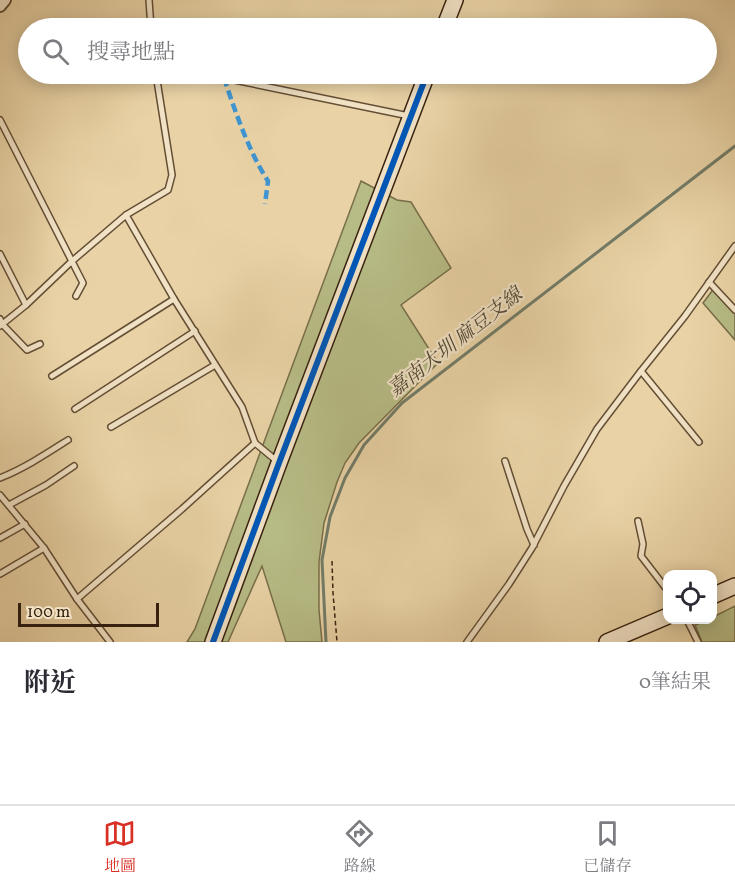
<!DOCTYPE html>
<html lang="zh-TW">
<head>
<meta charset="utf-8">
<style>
	body { margin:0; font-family:Vollkorn,"Noto Serif TC",serif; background:#f7f7f7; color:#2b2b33 }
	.controls { position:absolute; right:18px; bottom:18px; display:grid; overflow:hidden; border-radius:12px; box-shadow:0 3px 15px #0003 }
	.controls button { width:54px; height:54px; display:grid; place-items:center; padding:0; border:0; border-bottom:2px solid #e1e1e2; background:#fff; color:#2b2b33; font:30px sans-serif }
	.scale { position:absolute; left:18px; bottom:15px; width:141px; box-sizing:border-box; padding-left:6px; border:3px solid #38220f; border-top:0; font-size:16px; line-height:21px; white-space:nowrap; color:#38220f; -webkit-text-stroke:4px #f1e2c5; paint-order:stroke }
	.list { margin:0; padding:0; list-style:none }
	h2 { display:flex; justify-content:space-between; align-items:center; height:78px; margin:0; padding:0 24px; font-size:26px }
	h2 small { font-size:20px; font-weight:400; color:#7c7c81 }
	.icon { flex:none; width:33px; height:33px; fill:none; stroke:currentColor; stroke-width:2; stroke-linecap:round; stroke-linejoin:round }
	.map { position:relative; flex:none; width:735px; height:642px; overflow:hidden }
	.search { position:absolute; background:#fff; box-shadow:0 3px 15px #0003; left:18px; right:18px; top:18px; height:66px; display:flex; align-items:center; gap:15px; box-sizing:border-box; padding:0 21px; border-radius:33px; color:#7c7c81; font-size:22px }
	.sheet { height:162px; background:#fff }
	nav { display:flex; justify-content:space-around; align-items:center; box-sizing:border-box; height:84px; border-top:2px solid #e1e1e2; background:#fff; font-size:16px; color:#7c7c81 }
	nav a { display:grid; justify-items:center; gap:3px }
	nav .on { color:#d93025 }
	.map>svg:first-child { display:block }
	.green { fill:#b7bc86; stroke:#786f4a; stroke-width:1.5 }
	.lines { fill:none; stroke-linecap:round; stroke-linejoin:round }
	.stream { stroke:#727c68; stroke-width:3 }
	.lane-casing { stroke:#644e35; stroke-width:8 }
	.street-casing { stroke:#644e35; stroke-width:14 }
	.secondary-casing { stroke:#38220f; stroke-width:18 }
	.path { stroke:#38220f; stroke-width:1.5; stroke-dasharray:4.5 3; stroke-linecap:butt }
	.lane { stroke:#f1e2c5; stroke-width:5 }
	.street { stroke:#f1e2c5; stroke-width:10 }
	.secondary { stroke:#f1e2c5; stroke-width:15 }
	.quiet { stroke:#3e95d2; stroke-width:4.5; stroke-dasharray:9 4.5; stroke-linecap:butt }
	.cycleway-casing { stroke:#f1e2c5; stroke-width:10 }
	.cycleway { stroke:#0057b8; stroke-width:6 }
	.labels { text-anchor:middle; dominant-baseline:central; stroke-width:4.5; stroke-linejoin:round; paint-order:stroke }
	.water-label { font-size:20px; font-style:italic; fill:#504834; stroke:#f1e2c5 }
</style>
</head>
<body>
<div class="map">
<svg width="735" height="642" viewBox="0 0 735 642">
	<rect width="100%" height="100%" fill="#e9d3a6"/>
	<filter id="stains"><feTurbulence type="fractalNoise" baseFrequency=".00333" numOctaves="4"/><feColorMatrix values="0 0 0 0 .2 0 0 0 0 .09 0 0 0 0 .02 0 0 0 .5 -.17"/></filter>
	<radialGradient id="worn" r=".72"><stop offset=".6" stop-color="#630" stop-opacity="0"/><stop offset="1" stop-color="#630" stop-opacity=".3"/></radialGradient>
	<g class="green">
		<path d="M361,181l36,19 14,2 40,66 -50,37 37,58 -79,80 -14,20 -8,19 -13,41 -5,39v48l3,32h-36l-24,-76 -34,76h-41l8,-13 72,-195z"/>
		<path d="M715,287l20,24v29l-32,-37z"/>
		<path d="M735,606v36h-33l-7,-17 12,-5h5l1,-3z"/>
	</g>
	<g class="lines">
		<path class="stream" d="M326,642l-4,-82 8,-43 15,-39 19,-33 38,-42 333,-257"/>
		<g class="lane-casing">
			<g id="lane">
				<path d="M149,0l2,28"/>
				<path d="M205,74l204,42"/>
				<path d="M0,120l83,163 -7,13"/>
				<path d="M126,215l48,84 68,108 13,36 23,19"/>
				<path d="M0,254l26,51"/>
				<path d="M709,282l26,28"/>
				<path d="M0,319l3,6 24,25 13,-6"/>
				<path d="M0,326l26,-21 45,-43 55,-47 42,-25 4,-15 -16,-101"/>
				<path d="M641,371l58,71"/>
				<path d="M52,376l122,-77"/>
				<path d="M75,409l120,-78"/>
				<path d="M111,427l104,-62"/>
				<path d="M505,461l22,68 7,16"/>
				<path d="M0,478c25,-10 46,-24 68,-38"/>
				<path d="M0,495l44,53 33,51 33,43"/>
				<path d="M9,505l37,-20 28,-19"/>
				<path d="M638,521l5,23 -2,12 27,35"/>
				<path d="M0,538l25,-14"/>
				<path d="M0,574l44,-26"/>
				<path d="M77,599l105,-90 73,-66"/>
				<path d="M687,620l11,22"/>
				<path d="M467,642l42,-58 23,-36 32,-62 33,-57 44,-58 44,-55 50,-70"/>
			</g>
		</g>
		<g class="street-casing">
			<path id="street" d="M0,6l5,-6"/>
		</g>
		<g class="secondary-casing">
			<g id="secondary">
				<path d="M444,28l11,-28"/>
				<path d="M712,596l23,-10"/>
				<path d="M213,642l66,-179 148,-389"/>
				<path d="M607,642l61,-26"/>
			</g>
		</g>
		<path class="path" d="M332,561l1,32 4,49"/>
		<use href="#lane" class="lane"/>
		<use href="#street" class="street"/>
		<use href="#secondary" class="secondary"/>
		<path class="quiet" d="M224,78c11,33 25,74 44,103l-3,23"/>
		<g class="cycleway-casing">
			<path id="cycleway" d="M213,642l66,-179 148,-389"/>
		</g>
		<use href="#cycleway" class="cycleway"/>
	</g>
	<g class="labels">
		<g class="water-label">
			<text transform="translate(456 343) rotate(-38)">嘉南大圳 麻豆支線</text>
		</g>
	</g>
	<rect width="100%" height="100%" filter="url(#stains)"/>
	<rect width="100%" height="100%" fill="url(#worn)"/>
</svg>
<div class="controls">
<button><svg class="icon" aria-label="locate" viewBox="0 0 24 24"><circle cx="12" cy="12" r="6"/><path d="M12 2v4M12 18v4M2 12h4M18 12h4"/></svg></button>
</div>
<div class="scale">100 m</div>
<div class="search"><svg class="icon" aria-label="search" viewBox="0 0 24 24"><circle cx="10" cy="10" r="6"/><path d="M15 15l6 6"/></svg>搜尋地點</div>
</div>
<section class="sheet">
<h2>附近<small>0筆結果</small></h2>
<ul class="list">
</ul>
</section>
<nav>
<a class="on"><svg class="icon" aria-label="map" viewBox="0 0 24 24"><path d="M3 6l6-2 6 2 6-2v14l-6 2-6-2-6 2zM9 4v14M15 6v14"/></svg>地圖</a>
<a><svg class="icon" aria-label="directions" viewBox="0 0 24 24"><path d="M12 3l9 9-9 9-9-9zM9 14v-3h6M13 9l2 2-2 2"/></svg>路線</a>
<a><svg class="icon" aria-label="saved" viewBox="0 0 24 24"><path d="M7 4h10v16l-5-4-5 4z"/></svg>已儲存</a>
</nav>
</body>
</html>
